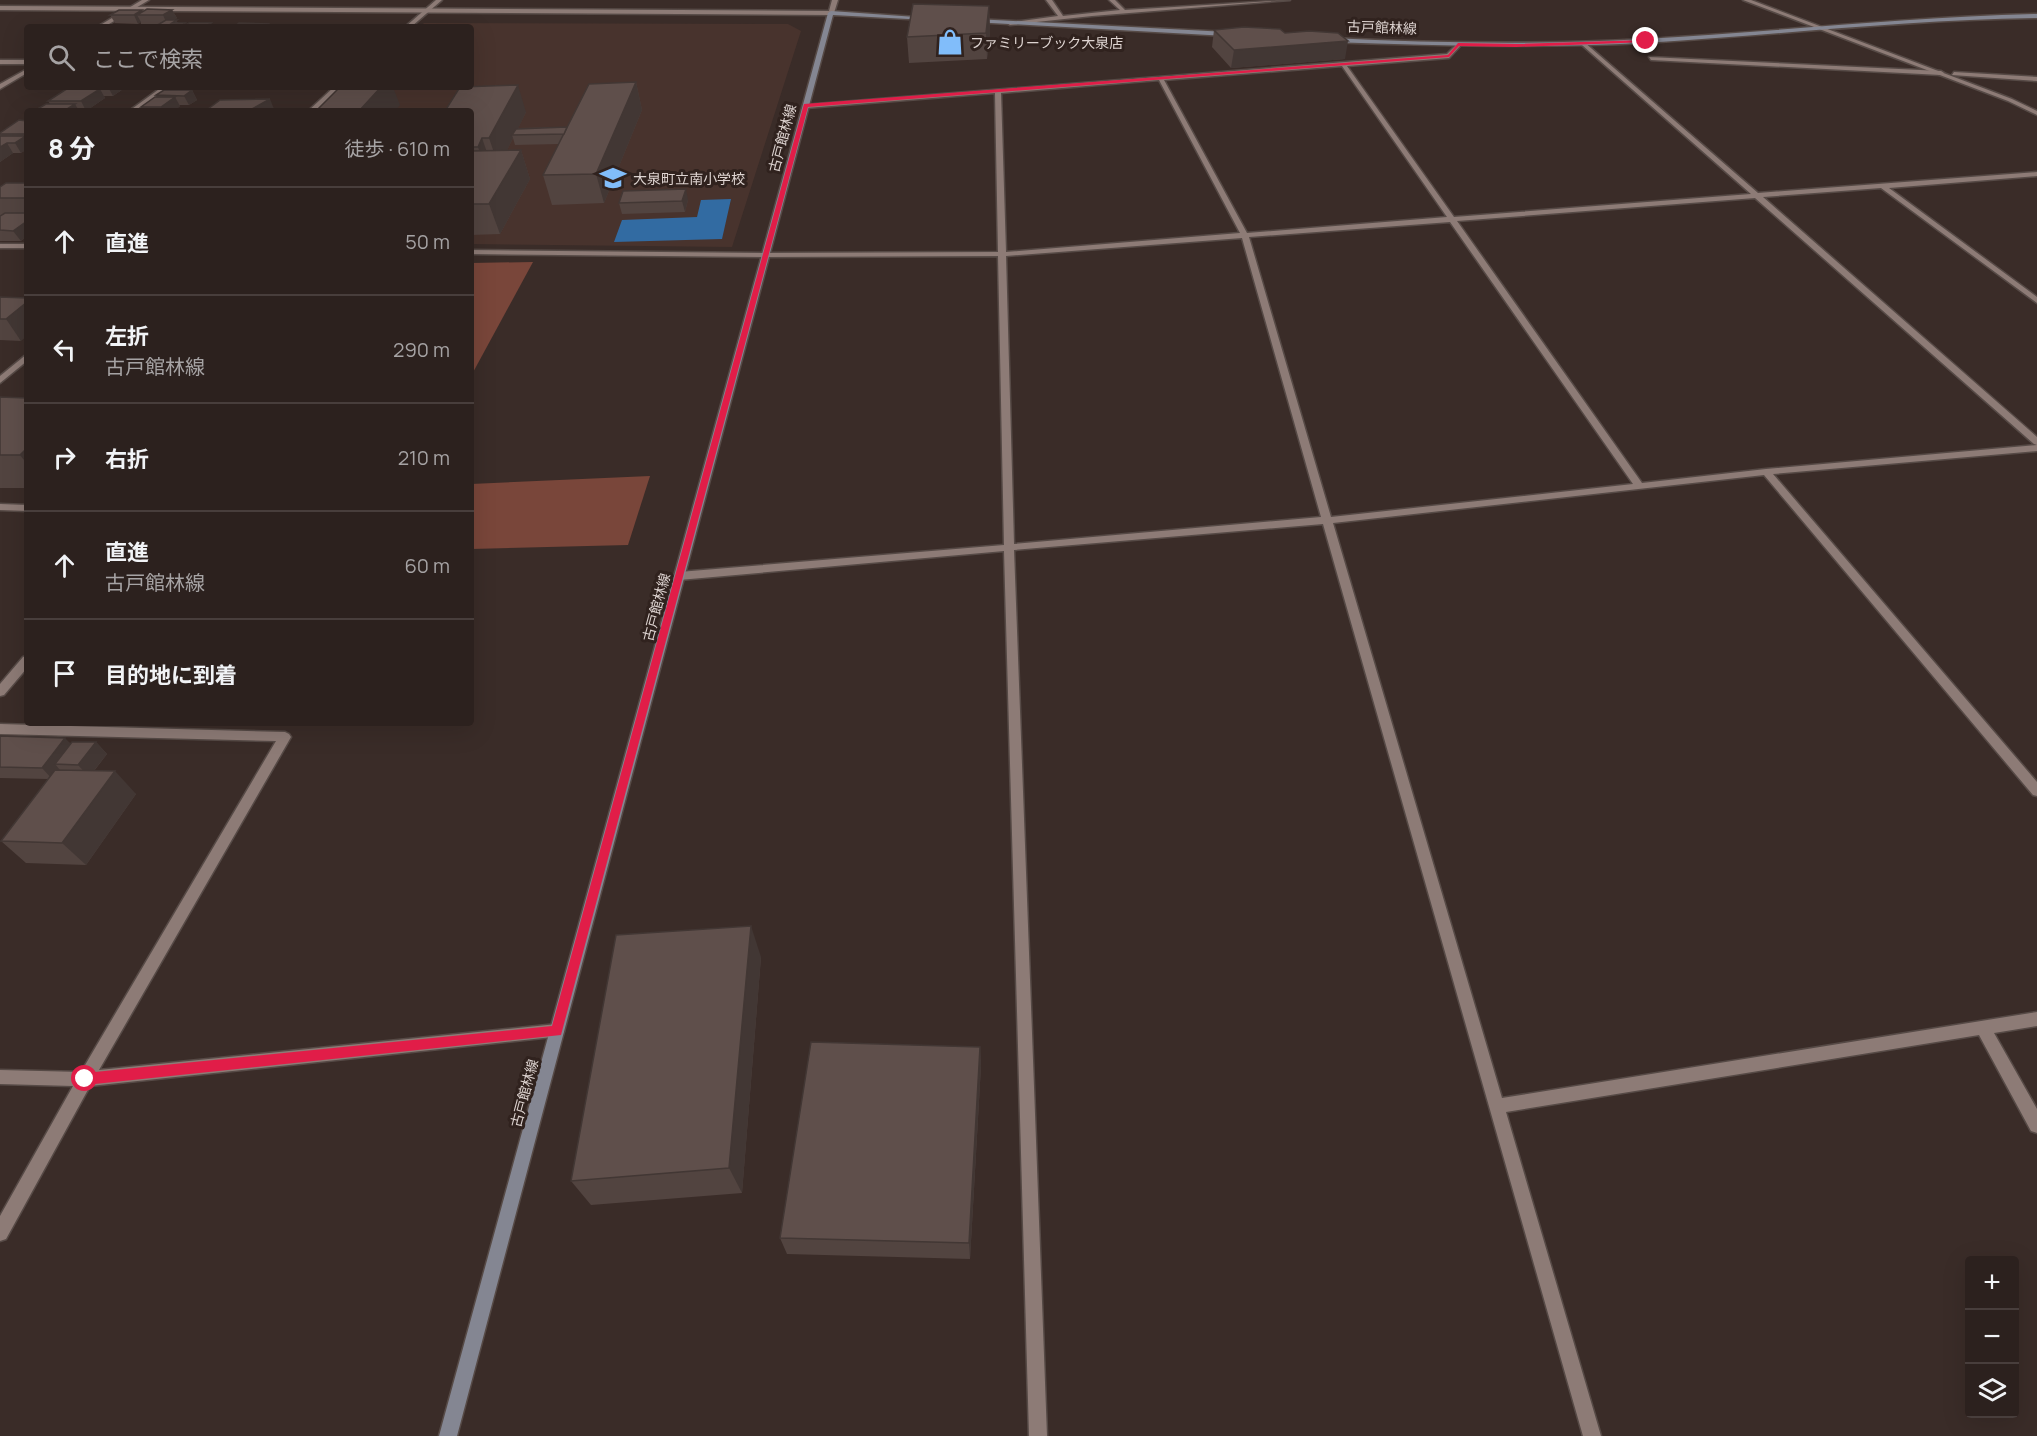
<!DOCTYPE html>
<html lang="ja">
<head>
<meta charset="utf-8">
<style>
	body { margin:0; font-family:Manrope,"Noto Sans JP",sans-serif; background:#382e2b; color:#f1f3f6 }
	.controls { position:absolute; right:18px; bottom:18px; display:grid; overflow:hidden; border-radius:6px; box-shadow:0 6px 24px #0002 }
	.controls button { width:54px; height:54px; display:grid; place-items:center; padding:0; border:0; border-bottom:2px solid #483e3c; background:#2c211e; color:#f1f3f6; font:30px sans-serif }
	.stop { position:absolute; width:18px; height:18px; margin:-14px; border:4px solid #e11d48; border-radius:50%; background:#fff }
	.stop.end { background:#e11d48; border-color:#fff; box-shadow:0 2px 6px #0008 }
	.list { margin:0; padding:0; list-style:none }
	h2 { display:flex; justify-content:space-between; align-items:center; height:78px; margin:0; padding:0 24px; font-size:26px }
	h2 small { font-size:20px; font-weight:400; color:#a6a3a4 }
	.list li { display:grid; grid-template-columns:39px 1fr auto; gap:18px; align-items:center; box-sizing:border-box; height:108px; padding:0 24px; border-top:2px solid #483e3c }
	.list b { display:block; font-size:22px; white-space:nowrap }
	.list p { margin:0; font-size:20px; white-space:nowrap; color:#a6a3a4 }
	.list em { font-size:20px; font-style:normal; color:#a6a3a4 }
	.icon { flex:none; width:33px; height:33px; fill:none; stroke:currentColor; stroke-width:2; stroke-linecap:round; stroke-linejoin:round }
	.map { position:relative; flex:none; width:2037px; height:1436px; overflow:hidden }
	.search { position:absolute; background:#2c211e; box-shadow:0 6px 24px #0002; left:24px; top:24px; width:450px; height:66px; display:flex; align-items:center; gap:15px; box-sizing:border-box; padding:0 21px; border-radius:6px; color:#a6a3a4; font-size:22px }
	.panel { position:absolute; background:#2c211e; box-shadow:0 6px 24px #0002; left:24px; top:108px; width:450px; height:618px; border-radius:6px }
	.map>svg:first-child { display:block }
	.built { fill:#48332d }
	.green { fill:#79463a }
	.water { fill:#326ba2 }
	.lines { fill:none; stroke-linecap:round; stroke-linejoin:round }
	.service-casing { stroke:#564a46; stroke-width:3 }
	.minor-casing { stroke:#564a46; stroke-width:3 }
	.tertiary-casing { stroke:#564a46; stroke-width:3 }
	.secondary-casing { stroke:#564a46; stroke-width:3 }
	.service { fill:#8d7b76; fill-rule:evenodd }
	.minor { fill:#8d7b76; fill-rule:evenodd }
	.tertiary { fill:#8d7b76; fill-rule:evenodd }
	.secondary { fill:#848692; fill-rule:evenodd }
	.wall { fill:#524440 }
	.shaded-wall { fill:#423734 }
	.building { fill:#5f4f4b; stroke:#423734; stroke-width:1.5 }
	.route { fill:#e11d48 }
	.labels { text-anchor:middle; dominant-baseline:central; stroke-width:6; stroke-linejoin:round; paint-order:stroke }
	.far-street-label { font-size:14px; fill:#ded4d1; stroke:#30221e }
	.far-poi-label { font-size:14px; fill:#ded4d1; stroke:#30221e; text-anchor:start }
</style>
</head>
<body>
<div class="map">
<svg width="2037" height="1436" viewBox="0 0 2037 1436">
	<rect width="100%" height="100%" fill="#3a2c28"/>
	<path class="built" d="M424,23l364,1 13,7 -69,216 -261,-3v-133h-149l28,-24h121v-60h-52z"/>
	<g class="green">
		<path d="M533,262l-62,114v-113z"/>
		<path d="M650,476l-22,69 -157,4v-65z"/>
	</g>
	<path class="water" d="M731,199l-9,40 -108,3 8,-22 75,-3 4,-17z"/>
	<g class="lines">
		<g class="service-casing">
			<path id="service" d="M1649,57l292,14 3,2 -3,2 -290,-15z"/>
		</g>
		<g class="minor-casing">
			<g id="minor">
				<path d="M142,0h7l-45,27h-7z"/>
				<path d="M436,0h6l-31,27h-6z"/>
				<path d="M1046,0h6l11,16 57,-6 -11,-10h6l10,10 165,-10 -198,16 -82,9 -3,-2 51,-7z"/>
				<path d="M1743,0h8l261,99 25,12v4l-29,-14z"/>
				<path d="M1584,42l174,151 279,-21v4l-148,12 148,109v6l-156,-115 -118,9 274,240v8l-3,-1 -279,-246 -298,23 185,262 124,-14 271,-24v6l-264,23 264,308v14l-4,-1 -269,-320 -431,48 169,575 535,-86v14l-43,7 43,76v24l-6,-2 -52,-96 -473,77 95,324h-18l-260,-912 -309,26 33,886h-18l-25,-885 -325,29 -5,-4 5,-4 325,-27 -6,-289 -232,1 -295,-3v-4l295,3 232,-1 -3,-159 -189,15 -2,-3 643,-51 11,-11 3,2 -12,13 -102,8 107,151 297,-23 -169,-149zM1342,66l105,151 -200,16 -83,-153zM1159,80l81,153 -234,19 -5,-159zM1450,222l183,262 -302,33 -82,-280zM1242,238l79,279 -307,27 -8,-288z"/>
				<rect x="0" y="60" width="27" height="4"/>
				<path d="M27,69v4l-27,16v-5z"/>
				<path d="M1954,72l83,5v4l-85,-6z"/>
				<path d="M162,87h7l-33,24h-7z"/>
				<path d="M334,87h7l-26,24h-7z"/>
				<rect x="0" y="244" width="27" height="4"/>
				<path d="M27,354v7l-27,22v-7z"/>
				<path d="M0,504l27,1v6l-27,-1z"/>
				<path d="M27,656v12l-23,27 -4,1v-12l23,-27z"/>
				<path d="M0,724l285,8 4,2 2,3 -192,333 458,-46 5,2 2,5 -2,5 -472,50 -84,153 -6,2v-25l73,-130 -73,-2v-14l81,2 195,-331 -276,-7z"/>
			</g>
		</g>
		<g class="tertiary-casing">
			<path id="tertiary" d="M832,0h6l-4,13 -3,2 -831,-5v-4l829,5z"/>
		</g>
		<g class="secondary-casing">
			<g id="secondary">
				<path d="M831,11l99,7 -3,2 -94,-5 -376,1421h-18l389,-1423z"/>
				<path d="M2037,14v4c-132,2 -262,17 -393,25 -105,5 -209,3 -313,-1l-3,-2 3,-2c104,5 208,7 313,1 131,-7 261,-22 393,-25z"/>
				<path d="M975,19l252,13 3,2 -3,2 -254,-14z"/>
			</g>
		</g>
		<use href="#service" class="service"/>
		<use href="#minor" class="minor"/>
		<use href="#tertiary" class="tertiary"/>
		<use href="#secondary" class="secondary"/>
	</g>
	<g class="wall">
		<path d="M989,6l1,25 -3,28 -78,4 -2,-26z"/>
		<path d="M142,10l1,1 29,-1 5,8 -3,2 5,3 34,4 -72,-3v-2l-3,2 -23,-1 -5,-8z"/>
		<path d="M1214,30l71,3 60,26 -114,9 -19,-21z"/>
		<path d="M636,82l6,28 -38,93 -52,2 -9,-30 16,-31 -44,1 -2,-7 -6,12h14l9,29 -30,55 -29,1v-124l55,1 -8,16 49,-1z"/>
		<path d="M76,87h50l-13,9h-9l1,2 -19,13h-52l16,-7 -2,-3 29,-13z"/>
		<path d="M177,87h43l-2,2 -10,1h-29z"/>
		<path d="M192,90l5,10 -8,5h-10l1,1 -6,5h-31l-2,-4 16,-10 -1,-2z"/>
		<path d="M208,109h66l-4,2h-60z"/>
		<path d="M27,121v28l-6,4h-8l-13,9v-29z"/>
		<path d="M27,183v53l-6,5h-21v-54z"/>
		<path d="M688,200l-3,12 -63,2 -3,-11z"/>
		<path d="M0,297l21,44 -21,-1z"/>
		<path d="M0,397l27,1v90h-27z"/>
		<path d="M0,736l71,7 25,-1 11,12 -13,17 42,23 -50,71 -60,-2 -25,-22 47,-62 -48,-1z"/>
		<path d="M761,957l-19,236 -151,12 -20,-24z"/>
		<path d="M980,1047l1,19 -11,193 -183,-5 -7,-16z"/>
	</g>
	<g class="shaded-wall">
		<path d="M989,6l1,25 -3,28 -1,-26z"/>
		<path d="M142,10l3,5h-8l4,7 -3,2 -4,-9z"/>
		<path d="M172,10l5,8 -10,6 -4,-9z"/>
		<path d="M211,23l2,4h-8z"/>
		<path d="M1348,41l-3,18 -114,9 3,-18z"/>
		<path d="M636,82l6,28 -38,93 -8,-29z"/>
		<path d="M518,85l8,27 -11,23h-3l1,3 -14,29 -10,-29z"/>
		<path d="M108,87h18l-13,9z"/>
		<path d="M206,87h14l-2,2 -10,1z"/>
		<path d="M381,87h12l7,18 -5,6h-36z"/>
		<path d="M100,89l5,9 -19,13 -5,-10z"/>
		<path d="M192,90l5,10 -8,5 -5,-9z"/>
		<path d="M175,97l5,9 -6,5h-11l-2,-4z"/>
		<path d="M270,99l4,10 -4,2h-17l-1,-2z"/>
		<path d="M75,104l4,7h-15z"/>
		<path d="M26,136l1,2v11l-6,4 -6,-10z"/>
		<path d="M482,138l10,29 -5,9 -9,-29z"/>
		<path d="M7,143l6,10 -13,9v-15z"/>
		<path d="M521,150l9,29 -30,55 -11,-30z"/>
		<path d="M686,189l2,11 -3,12 -3,-11z"/>
		<path d="M27,221v15l-6,5 -8,-10z"/>
		<path d="M27,302v34l-6,5 -15,-22z"/>
		<path d="M27,448v16l-7,-9z"/>
		<path d="M65,738l11,11 -21,15 5,6 -7,10 -11,-12z"/>
		<path d="M96,742l11,12 -18,23 -11,-12z"/>
		<path d="M115,771l21,23 -50,71 -24,-22z"/>
		<path d="M751,926l10,31 -19,236 -13,-25z"/>
		<path d="M980,1047l1,19 -11,193 -1,-16z"/>
	</g>
	<g class="building">
		<path d="M913,4l76,2 -3,27 -79,4z"/>
		<path d="M147,9l25,1 -9,5h-26z"/>
		<path d="M119,10h23l-8,5h-24z"/>
		<path d="M166,20h11l-5,3h13l-5,4h-26z"/>
		<path d="M189,23h22l-6,4h-23z"/>
		<path d="M239,23l29,1 -4,3h-30z"/>
		<path d="M1244,27l36,2 5,4 24,-2 29,2 10,8 -114,9 -20,-20z"/>
		<path d="M636,82l-40,92 -53,1 46,-91z"/>
		<path d="M518,85l-29,53h-7l-4,9h-7v-36h-26l15,-24z"/>
		<path d="M340,87h41l-22,24h-43z"/>
		<path d="M68,88l32,1 -19,12h-33z"/>
		<path d="M164,90h28l-8,6 -28,-1z"/>
		<path d="M155,97h20l-14,10h-20z"/>
		<path d="M270,99l-18,10h-44l12,-9z"/>
		<path d="M46,104h29l-11,7h-30z"/>
		<path d="M19,120l8,1v13h-27v-1z"/>
		<path d="M567,127l-3,7 -52,1 4,-6z"/>
		<path d="M0,136h26l-11,7h-8l-7,4z"/>
		<path d="M521,150l-32,54h-18v-53z"/>
		<path d="M6,183h21v15h-27v-11z"/>
		<path d="M686,189l-4,12 -63,2 4,-12z"/>
		<path d="M5,213h22v8l-14,10 -13,-1v-14z"/>
		<path d="M0,297l27,1v4l-21,17h-6z"/>
		<path d="M0,397l27,1v50l-7,7h-20z"/>
		<path d="M0,736l65,2 -23,30 -42,-1z"/>
		<path d="M72,742h24l-18,23 -23,-1z"/>
		<path d="M55,770l60,1 -53,72 -61,-2z"/>
		<path d="M751,926l-22,242 -158,13 45,-246z"/>
		<path d="M811,1042l169,5 -11,196 -189,-5z"/>
	</g>
	<path class="route" d="M1646,40l1,2 -131,5 -57,-1 -10,11 -641,50 -247,928 -476,50 -5,-2 -2,-4 7,-6 467,-47 252,-922 644,-49 10,-12 58,1z"/>
	<defs>
		<g id="shop-bare" transform="scale(2.07)"><path d="M-5-2.5h2.3a2.7 3.5 0 0 1 5.4 0H5L5.5 6h-11ZM-1.5-2.5h3a1.5 2.3 0 0 0-3 0Z" fill="#81bdfa" stroke="#30221e" stroke-width="2.5" paint-order="stroke"/></g>
		<g id="school-bare" transform="scale(2.07)"><path d="M0-5L7-2L0 1L-7-2ZM-4 1L0 2.5L4 1V4Q0 6-4 4Z" fill="#81bdfa" stroke="#30221e" stroke-width="2.5" paint-order="stroke"/></g>
	</defs>
	<g fill-rule="evenodd">
		<use href="#shop-bare" x="950" y="42"/>
		<use href="#school-bare" x="613" y="178"/>
	</g>
	<g class="labels">
		<g class="far-street-label">
			<text transform="translate(1382 27) rotate(2)">古戸館林線</text>
			<text transform="translate(782 138) rotate(-75)">古戸館林線</text>
			<text transform="translate(656 607) rotate(-75)">古戸館林線</text>
			<text transform="translate(524 1093) rotate(-75)">古戸館林線</text>
		</g>
		<g class="far-poi-label">
			<text x="970" y="42">ファミリーブック大泉店</text>
			<text x="633" y="178">大泉町立南小学校</text>
		</g>
	</g>
</svg>
<div class="controls">
<button>+</button>
<button>−</button>
<button><svg class="icon" aria-label="layers" viewBox="0 0 24 24"><path d="M12 4l9 5-9 5-9-5zM3 14l9 5 9-5"/></svg></button>
</div>
<div class="stop" style="left:85px;top:1079px"></div>
<div class="stop end" style="left:1646px;top:41px"></div>
<div class="search"><svg class="icon" aria-label="search" viewBox="0 0 24 24"><circle cx="10" cy="10" r="6"/><path d="M15 15l6 6"/></svg>ここで検索</div>
<section class="panel">
<h2>8 分<small>徒歩 · 610 m</small></h2>
<ul class="list">
<li><svg class="icon" aria-label="ahead" viewBox="0 0 24 24"><path d="M12 20V5M6 11l6-6 6 6"/></svg><div><b>直進</b></div><em>50 m</em></li>
<li><svg class="icon" aria-label="left" viewBox="0 0 24 24"><path d="M17 20v-9H6M10 6l-5 5 5 5"/></svg><div><b>左折</b><p>古戸館林線</p></div><em>290 m</em></li>
<li><svg class="icon" aria-label="right" viewBox="0 0 24 24"><path d="M7 20v-9h11M14 6l5 5-5 5"/></svg><div><b>右折</b></div><em>210 m</em></li>
<li><svg class="icon" aria-label="ahead" viewBox="0 0 24 24"><path d="M12 20V5M6 11l6-6 6 6"/></svg><div><b>直進</b><p>古戸館林線</p></div><em>60 m</em></li>
<li><svg class="icon" aria-label="arrive" viewBox="0 0 24 24"><path d="M6 21V4h12l-3 4 3 4H6"/></svg><div><b>目的地に到着</b></div></li>
</ul>
</section>
</div>
</body>
</html>
